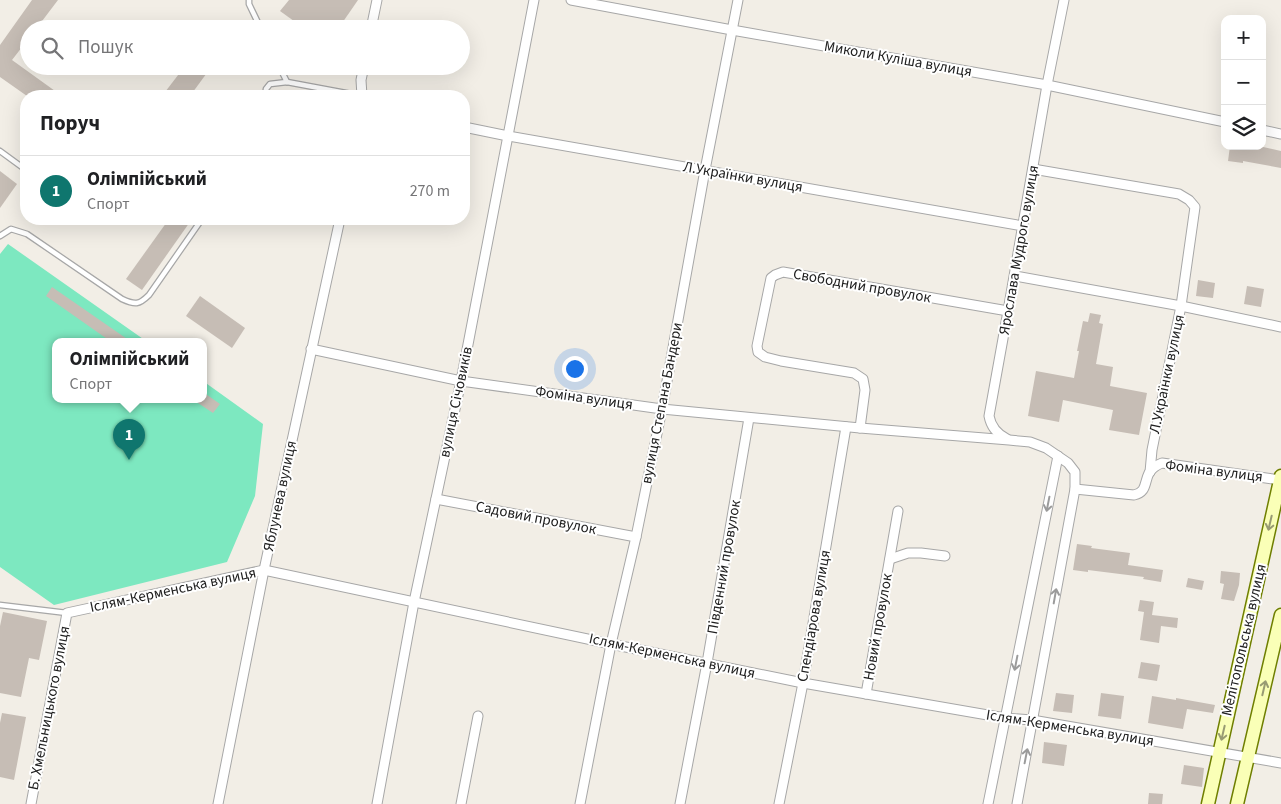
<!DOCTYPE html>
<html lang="uk">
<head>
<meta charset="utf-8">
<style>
	body { margin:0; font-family:"Source Sans 3",sans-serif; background:#f6f6f6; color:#202124 }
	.controls { position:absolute; right:15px; top:15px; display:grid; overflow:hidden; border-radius:10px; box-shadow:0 5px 20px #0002 }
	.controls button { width:45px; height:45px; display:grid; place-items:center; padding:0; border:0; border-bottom:1px solid #e0e0e0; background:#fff; color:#202124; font:25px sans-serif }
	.you { position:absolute; left:574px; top:368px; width:18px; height:18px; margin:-12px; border:4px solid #fff; border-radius:50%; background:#1a73e8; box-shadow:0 0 0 8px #1a73e833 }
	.badge { display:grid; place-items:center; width:32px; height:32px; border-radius:50%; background:#0f766e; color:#fff; font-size:16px; font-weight:700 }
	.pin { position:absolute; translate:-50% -41px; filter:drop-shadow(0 1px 2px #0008) }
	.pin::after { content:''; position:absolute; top:26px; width:18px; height:15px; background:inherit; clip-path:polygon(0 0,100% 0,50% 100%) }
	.popup { position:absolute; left:52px; top:338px; width:155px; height:65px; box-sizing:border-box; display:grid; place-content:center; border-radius:10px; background:#fff; filter:drop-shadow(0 1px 4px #0005); font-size:16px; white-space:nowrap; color:#757577 }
	.popup b { font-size:19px; color:#202124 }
	.popup::after { content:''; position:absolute; left:50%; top:100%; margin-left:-10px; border:10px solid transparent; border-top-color:#fff }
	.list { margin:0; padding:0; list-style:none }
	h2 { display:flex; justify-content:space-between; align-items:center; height:65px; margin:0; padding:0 20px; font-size:21px }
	h2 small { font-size:16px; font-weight:400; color:#757577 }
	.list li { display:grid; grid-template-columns:32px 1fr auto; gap:15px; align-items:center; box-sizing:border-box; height:70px; padding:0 20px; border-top:1px solid #e0e0e0 }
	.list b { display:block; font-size:19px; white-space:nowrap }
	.list p { margin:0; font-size:16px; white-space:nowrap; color:#757577 }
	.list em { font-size:16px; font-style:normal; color:#757577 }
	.icon { flex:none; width:28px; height:28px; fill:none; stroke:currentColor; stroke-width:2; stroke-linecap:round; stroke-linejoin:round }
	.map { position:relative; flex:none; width:1281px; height:804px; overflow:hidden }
	.search { position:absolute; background:#fff; box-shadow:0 5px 20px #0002; left:20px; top:20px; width:450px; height:55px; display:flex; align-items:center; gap:12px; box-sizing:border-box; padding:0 18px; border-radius:28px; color:#757577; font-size:19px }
	.panel { position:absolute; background:#fff; box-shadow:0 5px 20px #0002; left:20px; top:90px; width:450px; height:135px; border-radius:20px }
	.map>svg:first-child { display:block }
	.pitch { fill:#7de8c0 }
	.building { fill:#c6bdb5 }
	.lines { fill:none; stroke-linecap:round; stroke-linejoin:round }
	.lane-casing { stroke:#a7a7a7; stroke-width:7 }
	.street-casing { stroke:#a7a7a7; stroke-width:11 }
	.secondary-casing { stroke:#6f7f00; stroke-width:15 }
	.lane { stroke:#fff; stroke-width:4.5 }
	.street { stroke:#fff; stroke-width:9 }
	.secondary { stroke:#faffb7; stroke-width:12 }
	.oneway { stroke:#9b9b9b }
	.oneway2 { stroke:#989b73 }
	.labels { text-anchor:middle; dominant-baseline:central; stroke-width:4; stroke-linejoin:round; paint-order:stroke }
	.street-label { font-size:15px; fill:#202020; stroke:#fff }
</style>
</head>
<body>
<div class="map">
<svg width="1281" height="804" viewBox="0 0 1281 804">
	<rect width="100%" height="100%" fill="#f2eee6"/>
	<path class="pitch" d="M8,244l138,97h-91v58h148v-18l60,43 -8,72 -28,66 -173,43 -54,-38v-313z"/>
	<g class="building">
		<path d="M32,0h26l-22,29h-7v9l-17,22 50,36h-35l-27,-19v-32z"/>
		<path d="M289,0h69l-20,29h-33l-25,-18z"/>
		<path d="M185,66h27l-22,30h-28z"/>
		<path d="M1230,146h29l22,5v17l-38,-7v2l-15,-2z"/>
		<path d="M0,171l17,13 -17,24z"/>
		<path d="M169,219h23l-50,71 -16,-11z"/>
		<path d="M1198,280l17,3 -2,15 -17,-2z"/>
		<path d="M1247,286l17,3 -3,18 -17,-3z"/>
		<path d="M52,287l78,54h-20l-64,-45z"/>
		<path d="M200,296l45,32 -13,20 -46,-32z"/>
		<path d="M1090,313l11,2 -2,8 4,1 -7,40 17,3 -3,19 37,7 -8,42 -30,-5 4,-20 -50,-10 -4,22 -31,-6 8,-45 38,7 5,-27h-2l6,-30 5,1z"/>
		<path d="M203,392l17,12 -7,9 -21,-14h11z"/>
		<path d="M1077,544l15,2 -1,2 39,5 -2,12 35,5 -2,12 -18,-3 1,-2 -56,-7v2l-15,-2z"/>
		<path d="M1221,571l19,2 -1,12 -5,16 -13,-2 3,-15 -4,-1z"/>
		<path d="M1188,578l16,3 -2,9 -16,-3z"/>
		<path d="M1140,600l14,2 -2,13 26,3 -1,10 -16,-2 -2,17 -19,-3 4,-28 -6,-1z"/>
		<path d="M3,612l44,9 -8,39 -10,-2 -8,39 -21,-4v-67z"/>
		<path d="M1141,662l19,3 -3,16 -19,-3z"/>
		<path d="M1056,693l18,2 -2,18 -19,-2z"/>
		<path d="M1101,693l23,3 -3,23 -23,-3z"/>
		<path d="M1152,696l24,4v-2l39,7 -2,8 -26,-4 -4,20 -35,-6z"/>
		<path d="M2,713l24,4 -12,63 -14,-3v-54z"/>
		<path d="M1044,742l23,3 -3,21 -22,-3z"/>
		<path d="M1184,765l20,3 -2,19 -21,-3z"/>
		<path d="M1149,793l14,1 -1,10h-14z"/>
	</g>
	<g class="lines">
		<g class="lane-casing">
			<g id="lane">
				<path d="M249,0v4l12,25"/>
				<path d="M279,66l8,16"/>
				<path d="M265,96l1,-7 4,-5 17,-2 75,14"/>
				<path d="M0,151l26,19"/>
				<path d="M0,236l11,-7 16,5 95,65c13,6 17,6 27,-4l53,-76"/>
				<path d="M0,605l67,8"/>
			</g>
		</g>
		<g class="street-casing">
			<g id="street">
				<path d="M571,0l161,30 315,55 178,37"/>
				<path d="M371,29l6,-29"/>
				<path d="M362,96l-1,-16 3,-14"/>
				<path d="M464,127l44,9 515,90"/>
				<path d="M1262,130l19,4"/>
				<path d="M1033,169l146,25 10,6 6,7 -14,99 -29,144 -2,22"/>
				<path d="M1015,276l166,30 100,21"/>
				<path d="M311,349l150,32 201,28 198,19 149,12 21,2 16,6 22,15 7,9v17l-58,315"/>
				<path d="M860,428l5,-38 -2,-11 -9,-6 -73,-12 -16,-4 -7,-5 -1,-6 14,-68 4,-3 8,-3 225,39"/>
				<path d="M1007,439c-10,-5 -16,-12 -18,-23l19,-105 39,-226 17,-85"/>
				<path d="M1075,489l59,6c13,-3 10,-12 15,-22 3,-5 8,-8 13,-10l118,17"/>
				<path d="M436,499l200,38"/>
				<path d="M890,559l18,-6h13l24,3"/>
				<path d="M866,694l32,-183"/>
				<path d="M31,804l36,-191 197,-43 347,74 192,39 202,35 27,2 249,43"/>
				<path d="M218,804l46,-234 76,-351"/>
				<path d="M377,804l37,-202 47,-221 73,-381"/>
				<path d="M461,804l17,-88"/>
				<path d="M580,804l31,-160 25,-107 26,-128 43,-239 33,-170"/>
				<path d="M680,804l27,-141 42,-245"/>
				<path d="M779,804l24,-121 43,-256"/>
				<path d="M988,804l70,-348"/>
			</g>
		</g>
		<g class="secondary-casing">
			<g id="secondary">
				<path d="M1208,804l73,-328"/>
				<path d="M1237,804l44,-189"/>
			</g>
		</g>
		<use href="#lane" class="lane"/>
		<use href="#street" class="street"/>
		<use href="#secondary" class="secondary"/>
	</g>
	<defs><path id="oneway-shaft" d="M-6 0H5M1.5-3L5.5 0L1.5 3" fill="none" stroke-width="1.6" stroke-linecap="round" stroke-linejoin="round" transform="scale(1.25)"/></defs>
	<g class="oneway">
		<use href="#oneway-shaft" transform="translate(1048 504) rotate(101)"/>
		<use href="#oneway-shaft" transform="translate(1055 596) rotate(-80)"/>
		<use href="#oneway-shaft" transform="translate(1016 663) rotate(101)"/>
		<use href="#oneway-shaft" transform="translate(1026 756) rotate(-79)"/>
	</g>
	<g class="oneway2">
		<use href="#oneway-shaft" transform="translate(1270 523) rotate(103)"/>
		<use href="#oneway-shaft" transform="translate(1264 688) rotate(-77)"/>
		<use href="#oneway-shaft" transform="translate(1223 733) rotate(103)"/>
	</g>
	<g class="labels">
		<g class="street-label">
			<text transform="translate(898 59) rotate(10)">Миколи Куліша вулиця</text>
			<text transform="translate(743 177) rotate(10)">Л.Українки вулиця</text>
			<text transform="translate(1019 250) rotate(-80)">Ярослава Мудрого вулиця</text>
			<text transform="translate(862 286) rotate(10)">Свободний провулок</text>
			<text transform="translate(1167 374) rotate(-78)">Л.Українки вулиця</text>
			<text transform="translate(584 398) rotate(8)">Фоміна вулиця</text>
			<text transform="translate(456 402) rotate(-78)">вулиця Січовиків</text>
			<text transform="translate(662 403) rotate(-79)">вулиця Степана Бандери</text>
			<text transform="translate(1214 471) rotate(7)">Фоміна вулиця</text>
			<text transform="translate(280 496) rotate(-78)">Яблунева вулиця</text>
			<text transform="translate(536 518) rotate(11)">Садовий провулок</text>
			<text transform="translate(724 567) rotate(-80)">Південний провулок</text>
			<text transform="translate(173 590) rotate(-12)">Іслям-Керменська вулиця</text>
			<text transform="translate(814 616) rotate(-80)">Спендіарова вулиця</text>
			<text transform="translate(878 627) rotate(-80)">Новий провулок</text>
			<text transform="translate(1244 640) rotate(-77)">Мелітопольська вулиця</text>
			<text transform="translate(672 656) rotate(12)">Іслям-Керменська вулиця</text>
			<text transform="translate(49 708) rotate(-79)">Б. Хмельницького вулиця</text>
			<text transform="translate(1070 728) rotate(9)">Іслям-Керменська вулиця</text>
		</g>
	</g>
</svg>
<div class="controls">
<button>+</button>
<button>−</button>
<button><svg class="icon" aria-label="layers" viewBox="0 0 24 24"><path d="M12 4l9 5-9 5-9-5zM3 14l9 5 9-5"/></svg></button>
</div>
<div class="you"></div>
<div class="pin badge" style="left:129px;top:460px">1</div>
<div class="popup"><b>Олімпійський</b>Спорт</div>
<div class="search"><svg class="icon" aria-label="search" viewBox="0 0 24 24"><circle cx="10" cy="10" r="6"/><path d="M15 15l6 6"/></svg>Пошук</div>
<section class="panel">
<h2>Поруч<small></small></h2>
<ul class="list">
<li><span class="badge">1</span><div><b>Олімпійський</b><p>Спорт</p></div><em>270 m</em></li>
</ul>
</section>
</div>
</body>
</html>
